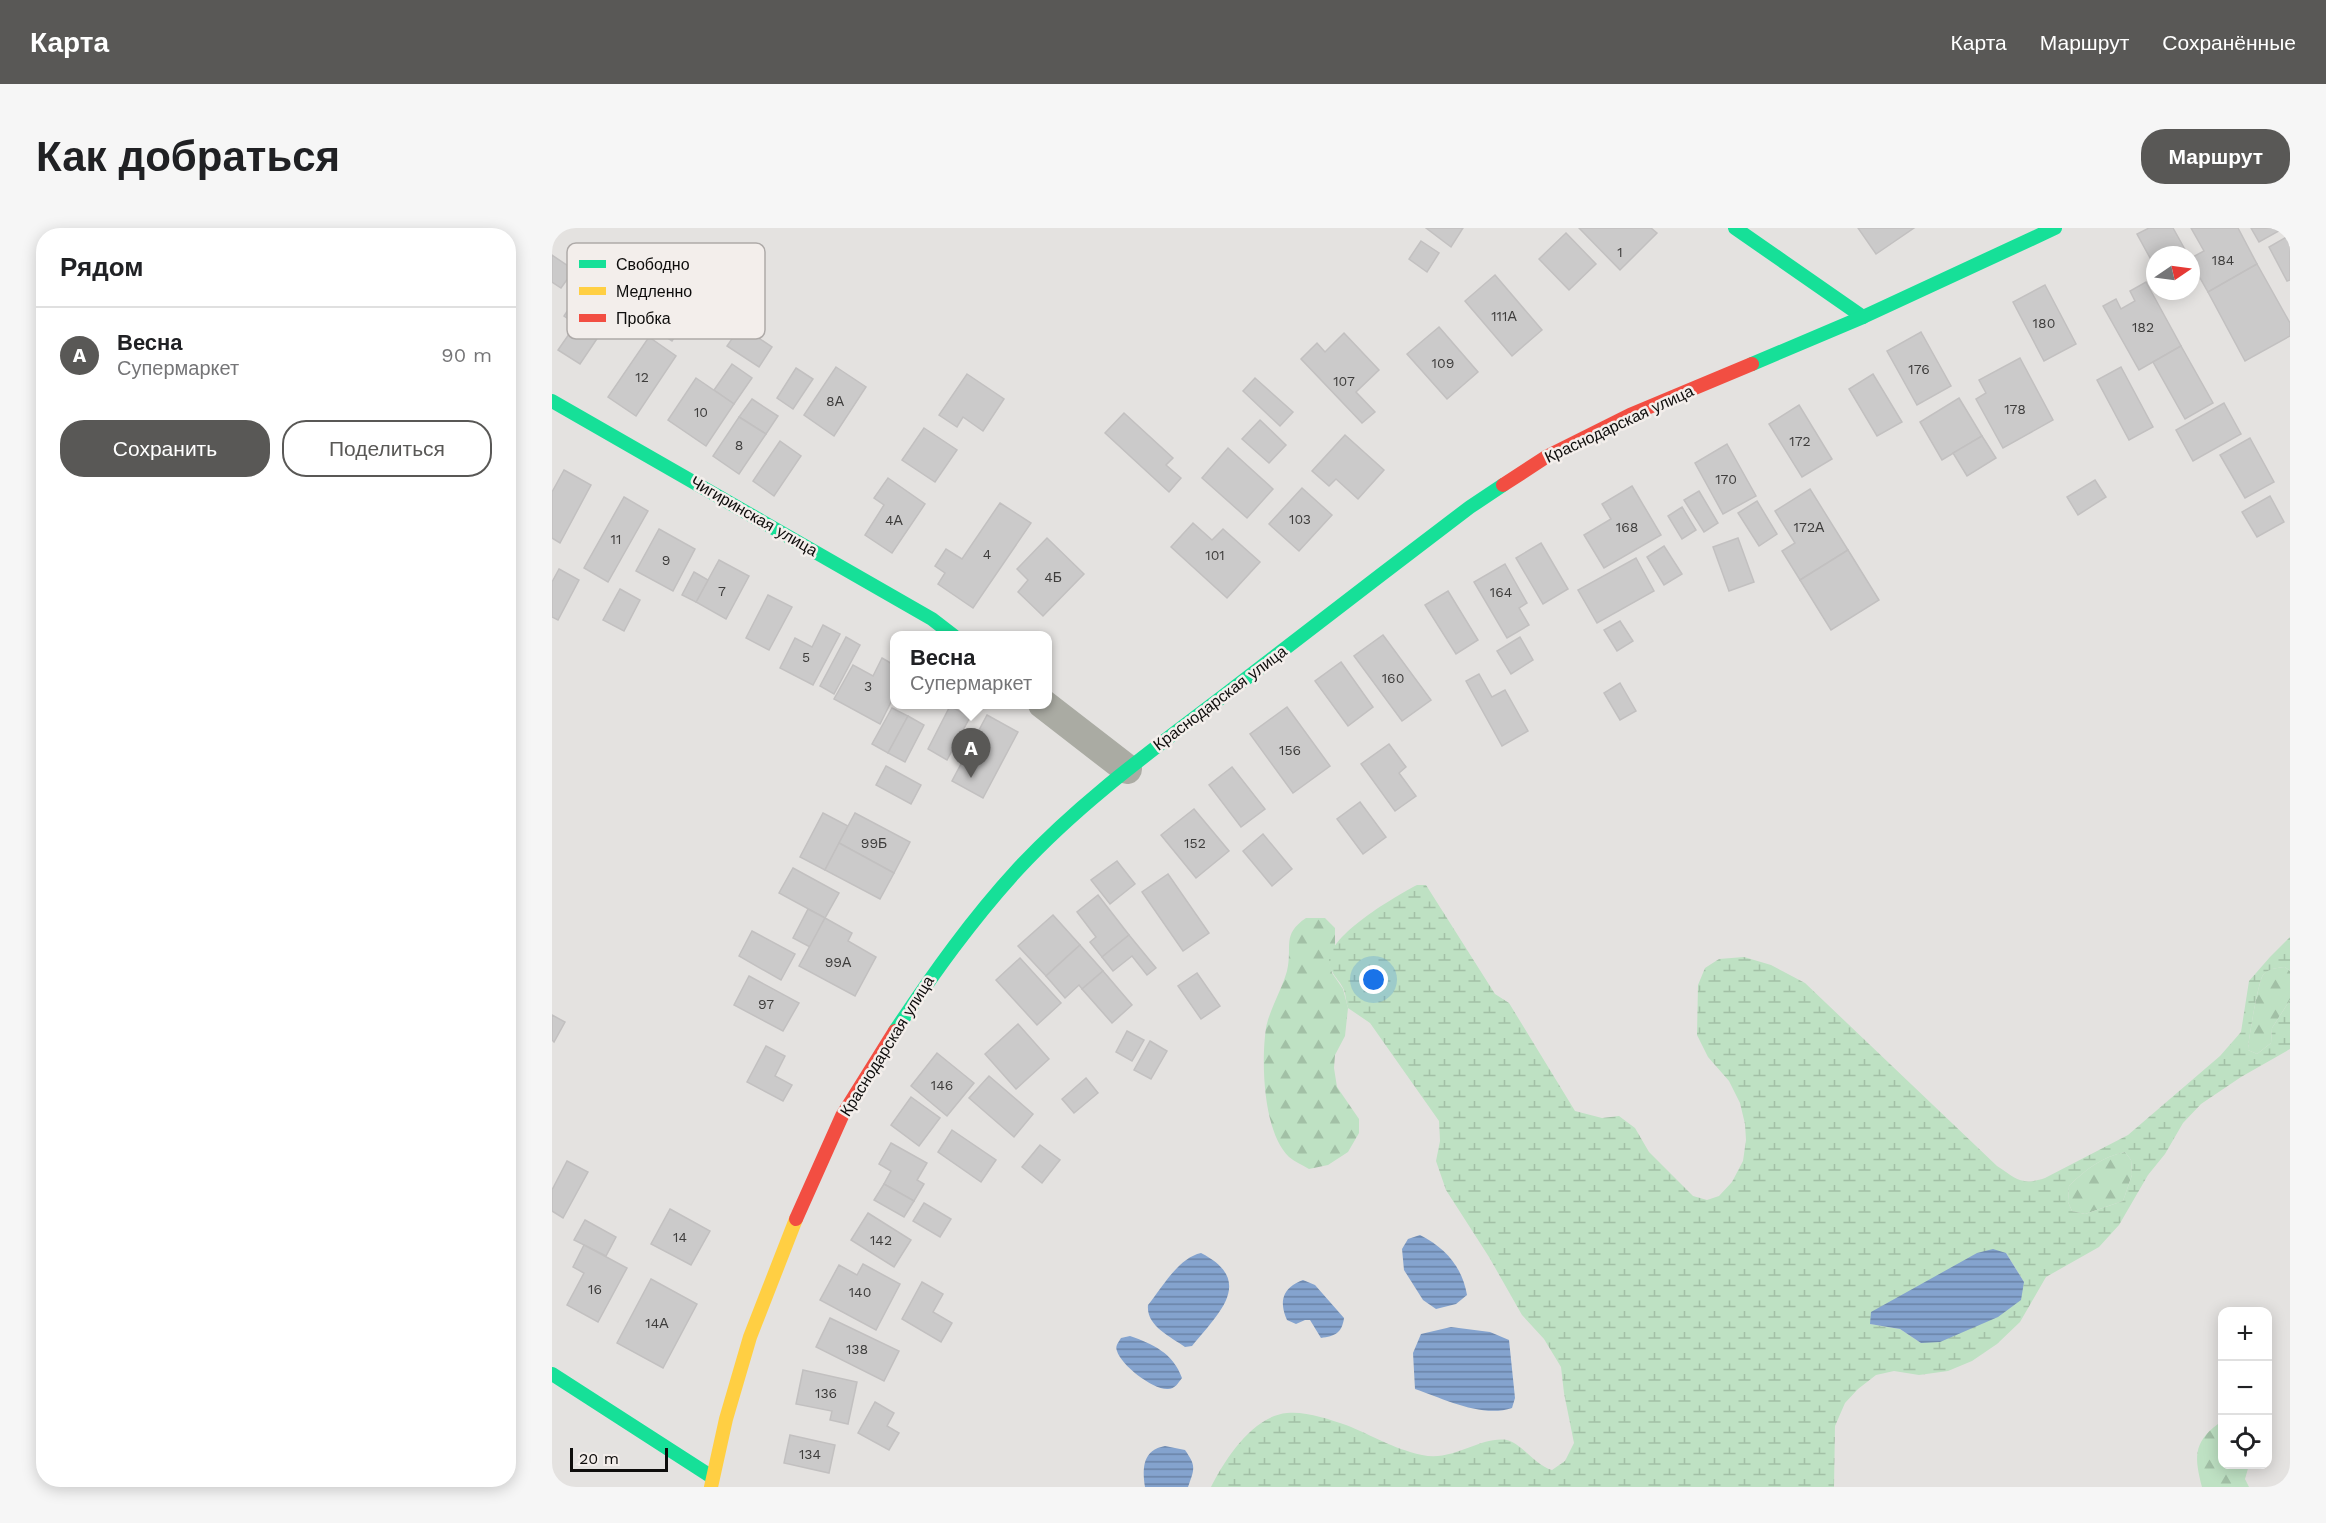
<!DOCTYPE html>
<html lang="ru">
<head>
<meta charset="utf-8">
<style>
	body { margin:0; font-family:"Work Sans",sans-serif; background:#f6f6f6; color:#202124 }
	.controls { position:absolute; right:18px; bottom:18px; display:grid; overflow:hidden; border-radius:12px; box-shadow:0 3px 15px #0003 }
	.controls button { width:54px; height:54px; display:grid; place-items:center; padding:0; border:0; border-bottom:2px solid #e0e0e0; background:#fff; color:#202124; font:30px sans-serif }
	.compass { position:absolute; left:1594px; top:18px; width:54px; height:54px; border-radius:50%; background:#fff; box-shadow:0 3px 15px #0003; rotate:77deg }
	.scale { position:absolute; left:18px; bottom:15px; width:98px; box-sizing:border-box; padding-left:6px; border:3px solid #0e0d0c; border-top:0; font-size:16px; line-height:21px; white-space:nowrap; color:#0e0d0c; -webkit-text-stroke:4px #f3eeeb; paint-order:stroke }
	.you { position:absolute; left:822px; top:752px; width:21px; height:21px; margin:-15px; border:4px solid #fff; border-radius:50%; background:#1a73e8; box-shadow:0 0 0 9px #1a73e833 }
	.badge { display:grid; place-items:center; width:39px; height:39px; border-radius:50%; background:#595856; color:#fff; font-size:20px; font-weight:700 }
	.pin { position:absolute; translate:-50% -50px; filter:drop-shadow(0 2px 3px #0008) }
	.pin::after { content:''; position:absolute; top:32px; width:21px; height:18px; background:inherit; clip-path:polygon(0 0,100% 0,50% 100%) }
	.popup { position:absolute; left:338px; top:403px; width:162px; height:78px; box-sizing:border-box; display:grid; place-content:center; border-radius:12px; background:#fff; filter:drop-shadow(0 2px 4px #0005); font-size:20px; white-space:nowrap; color:#757577 }
	.popup b { font-size:22px; color:#202124 }
	.popup::after { content:''; position:absolute; left:50%; top:100%; margin-left:-12px; border:12px solid transparent; border-top-color:#fff }
	.list { margin:0; padding:0; list-style:none }
	h2 { display:flex; justify-content:space-between; align-items:center; height:78px; margin:0; padding:0 24px; font-size:26px }
	h2 small { font-size:20px; font-weight:400; color:#757577 }
	.list li { display:grid; grid-template-columns:39px 1fr auto; gap:18px; align-items:center; box-sizing:border-box; height:96px; padding:0 24px; border-top:2px solid #e0e0e0 }
	.list b { display:block; font-size:22px; white-space:nowrap }
	.list p { margin:0; font-size:20px; white-space:nowrap; color:#757577 }
	.list em { font-size:20px; font-style:normal; color:#757577 }
	.actions { display:flex; gap:12px; padding:18px 24px }
	.actions a { flex:1; padding:14px 0; border:2px solid #595856; border-radius:24px; text-align:center; font-size:21px; color:#595856 }
	.actions .main { background:#595856; color:#fff }
	.icon { flex:none; width:33px; height:33px; fill:none; stroke:currentColor; stroke-width:2; stroke-linecap:round; stroke-linejoin:round }
	.map { position:relative; flex:none; width:1738px; height:1259px; overflow:hidden; border-radius:24px }
	header { display:flex; align-items:center; gap:36px; box-sizing:border-box; height:84px; padding:0 30px; background:#595856; color:#fff }
	header strong { font-size:28px }
	nav { display:flex; gap:33px; margin-inline-start:auto; font-size:21px }
	.intro { display:flex; align-items:center; justify-content:space-between; box-sizing:border-box; height:144px; padding:0 36px }
	h1 { margin:0; font-size:42px }
	.button { padding:15px 27px; border-radius:24px; background:#595856; color:#fff; font-size:21px; font-weight:700 }
	main { display:flex; gap:36px; padding:0 36px }
	aside { flex:1; background:#fff; border-radius:24px; box-shadow:0 3px 15px #0003 }
	.map>svg:first-child { display:block }
	.forest { fill:url(#forest-firs) }
	.wetland { fill:url(#wetland-marsh); fill-rule:evenodd }
	.water { fill:url(#water-rules) }
	.building { fill:#cbcaca; stroke:#c2c0c0; stroke-width:1.5 }
	.lines { fill:none; stroke-linecap:round; stroke-linejoin:round }
	.street { stroke:#aaaba3; stroke-width:30 }
	.fast { stroke:#16e098; stroke-width:14 }
	.slow { stroke:#ffcf43; stroke-width:14 }
	.jam { stroke:#f24e42; stroke-width:14 }
	.labels { text-anchor:middle; dominant-baseline:central; stroke-width:5; stroke-linejoin:round; paint-order:stroke }
	.number-label { font-size:14px; fill:#3e3d3c }
	.street-label { font-size:16px; fill:#0e0d0c; stroke:#f3eeeb }
	.key { fill:#f3eeeb; stroke:#aeaaa8; stroke-width:1.5 }
	.key-label { font-size:16px; fill:#0e0d0c }
</style>
</head>
<body>
<header>
<strong>Карта</strong>
<nav><a>Карта</a><a>Маршрут</a><a>Сохранённые</a></nav>
</header>
<div class="intro"><h1>Как добраться</h1><a class="button">Маршрут</a></div>
<main>
<aside>
<h2>Рядом<small></small></h2>
<ul class="list">
<li><span class="badge">A</span><div><b>Весна</b><p>Супермаркет</p></div><em>90 m</em></li>
</ul>
<div class="actions"><a class="main">Сохранить</a><a>Поделиться</a></div>
</aside>
<div class="map">
<svg width="1738" height="1259" viewBox="0 0 1738 1259">
	<defs>
		<pattern id="forest-firs" width="22" height="20" patternUnits="userSpaceOnUse" patternTransform="scale(1.5)"><rect width="22" height="20" fill="#bee1c3"/><path d="M5 1l3.5 6h-7zM16 11l3.5 6h-7z" fill="#a2c0a6"/></pattern>
		<pattern id="wetland-marsh" width="20" height="14" patternUnits="userSpaceOnUse" patternTransform="scale(1.5)"><rect width="20" height="14" fill="#bee1c3"/><path d="M1 5h8M5 5V1M11 12h8M15 12V8" fill="none" stroke="#a2c0a6"/></pattern>
		<pattern id="water-rules" width="6" height="5" patternUnits="userSpaceOnUse" patternTransform="scale(1.5)"><rect width="6" height="5" fill="#84a3ce"/><path d="M0 2.5h6" fill="none" stroke="#6a83a6"/></pattern>
	</defs>
	<rect width="100%" height="100%" fill="#e4e2e0"/>
	<g class="forest">
		<path d="M754,690h19l10,10v18l-6,14 3,13 11,16 5,19 -3,28 -10,19 -1,13 3,19 22,32v14l-11,19 -20,13 -19,4c-6,-4 -14,-7 -20,-12 -26,-25 -28,-95 -23,-129 3,-17 16,-39 21,-57 6,-25 -6,-36 19,-53z"/>
		<path d="M1733,739l5,4v29l-18,28 -1,15 -14,11 -9,-4c0,-9 11,-71 15,-75 5,-7 14,-7 22,-8z"/>
		<path d="M1573,924l6,8 1,15 -9,26 -38,13 -13,-3 -4,-9 1,-16c17,-17 33,-29 56,-34z"/>
		<path d="M1666,1196l4,1v39l27,1 -4,14 4,8h-47c-7,-28 -10,-44 16,-63z"/>
	</g>
	<path class="wetland" d="M865,657h9l69,109 14,9 66,108 27,7 17,-2 16,12 14,24 44,44 14,4 12,-4 13,-14 11,-21 3,-21 -1,-16 -5,-21 -11,-22 -21,-24 -11,-22 1,-50 7,-17 14,-9 25,-2 27,8 34,18 192,183c20,13 24,20 48,12l83,-43 92,-79 21,-24 8,-51 21,-24 20,-20v34l-5,-4c-8,1 -16,1 -22,8 -4,4 -15,66 -15,75l9,4 14,-11 1,-15 18,-28v49l-49,28 -40,27 -18,19 -18,31 -17,21 -29,50 -20,22 -53,30 -26,45 -23,22 -25,17 -24,10 -29,4 -25,-4 -18,4 -18,14 -13,14 -10,23 -1,61h-623c14,-28 42,-71 76,-74 18,-2 42,6 59,12 28,11 45,23 76,30 32,7 58,-19 85,-15 14,3 28,25 45,30l13,-9 9,-18 -10,-50 -3,-26 -17,-28 -22,-24 -33,-58 -43,-67 -10,-29 4,-20 -1,-20 -69,-98 -22,-15c-2,-6 -2,-12 -4,-18 -4,-10 -14,-16 -15,-28 -1,-27 67,-66 88,-77zM1573,924l6,8 1,15 -9,26 -38,13 -13,-3 -4,-9 1,-16c17,-17 33,-29 56,-34zM1454,1025l18,29 -103,61 -21,-14 -30,-5z"/>
	<g class="water">
		<path d="M868,1007c25,13 42,31 47,60l-11,9 -20,5 -13,-9 -19,-30 -2,-21 6,-10z"/>
		<path d="M1441,1021l13,4 18,29 -3,18 -23,17 -58,25 -19,1 -21,-14 -30,-5 1,-12 106,-59z"/>
		<path d="M649,1025c55,28 17,61 -9,93l-7,1c-15,-11 -39,-21 -37,-42 14,-17 30,-47 53,-52z"/>
		<path d="M751,1052l12,5 29,33c-2,15 -9,18 -23,20l-11,-18h-5l-9,4 -9,-4c-8,-19 -5,-32 16,-40z"/>
		<path d="M899,1099l39,5 19,8 6,58 -3,10c-30,10 -68,-9 -97,-19l-2,-36 8,-19z"/>
		<path d="M578,1108c23,8 43,17 52,42 -4,5 -7,11 -14,11 -15,1 -47,-24 -51,-38 -2,-5 1,-8 4,-13z"/>
		<path d="M613,1218l20,4c11,16 10,18 3,37h-43c-3,-20 -2,-37 20,-41z"/>
	</g>
	<g class="building">
		<path d="M874,0h37l-12,19z"/>
		<path d="M1027,0h72l6,5 -37,37z"/>
		<path d="M1306,0h56l-38,26z"/>
		<path d="M1597,0h24l15,27h-33v12l-18,-33z"/>
		<path d="M1639,0h47l19,36 -49,28 -17,-30v-4l13,-7z"/>
		<path d="M1699,0h33l-25,14z"/>
		<path d="M1014,5l30,31 -27,26 -30,-31z"/>
		<path d="M1738,7v45l-3,1 -18,-34z"/>
		<path d="M869,13l18,12 -12,19 -18,-13z"/>
		<path d="M0,27l22,15 -13,18 -9,-6z"/>
		<path d="M1705,36l33,59v13l-45,25 -37,-69z"/>
		<path d="M943,47l47,55 -30,26 -47,-55z"/>
		<path d="M88,53l50,34 -18,26 -50,-33z"/>
		<path d="M1594,54l35,64 -42,24 -36,-64 13,-7 5,10 14,-8 -5,-10z"/>
		<path d="M1493,57l31,59 -32,17 -31,-59z"/>
		<path d="M27,65l34,22 -33,49 -22,-14 18,-26 -12,-8z"/>
		<path d="M189,98l31,21 -13,20 -32,-21z"/>
		<path d="M887,99l39,45 -31,27 -40,-45z"/>
		<path d="M1369,104l30,54 -34,19 -30,-54z"/>
		<path d="M792,105l35,37 -23,22 19,20 -13,11 -61,-64 16,-16 8,9z"/>
		<path d="M97,109l27,19 -40,60 -28,-19z"/>
		<path d="M1629,118l32,57 -28,16 -32,-57z"/>
		<path d="M1468,130l33,62 -50,28 -27,-49 10,-6 -7,-13z"/>
		<path d="M180,136l20,14 -18,26 -20,-14z"/>
		<path d="M284,139l30,20 -32,49 -30,-21z"/>
		<path d="M1569,139l32,60 -24,13 -32,-60z"/>
		<path d="M244,140l17,11 -20,30 -16,-11z"/>
		<path d="M415,146l37,25 -21,32 -20,-14 -6,10 -18,-12z"/>
		<path d="M1321,146l29,48 -25,14 -28,-47z"/>
		<path d="M144,150l38,26 -28,42 -38,-26z"/>
		<path d="M703,150l38,34 -13,14 -37,-35z"/>
		<path d="M1407,170l23,38 -40,24 -22,-38z"/>
		<path d="M200,171l26,17 -12,18 -27,-17z"/>
		<path d="M1672,175l17,31 -48,27 -17,-31z"/>
		<path d="M1247,177l33,54 -30,18 -33,-53z"/>
		<path d="M572,185l49,45 -7,7 15,13 -12,14 -64,-59z"/>
		<path d="M187,189l27,17 -27,40 -26,-18z"/>
		<path d="M708,192l26,25 -17,18 -27,-24z"/>
		<path d="M372,200l33,22 -22,32 -33,-22z"/>
		<path d="M793,207l39,35 -26,29 -22,-20 -7,7 -17,-15z"/>
		<path d="M1430,208l14,22 -29,18 -14,-23z"/>
		<path d="M1698,210l24,44 -29,16 -25,-43z"/>
		<path d="M228,213l21,15 -27,40 -21,-15z"/>
		<path d="M1175,216l29,52 -33,18 -28,-51z"/>
		<path d="M676,220l45,41 -26,29 -45,-40z"/>
		<path d="M12,242l27,15 -31,58 -8,-5v-46z"/>
		<path d="M336,250l37,26 -33,49 -27,-18 19,-30 -10,-7z"/>
		<path d="M1543,252l11,17 -28,18 -11,-18z"/>
		<path d="M1080,258l29,49 -57,33 -20,-33 27,-16 -9,-15z"/>
		<path d="M750,260l30,27 -33,36 -30,-27z"/>
		<path d="M1258,261l38,61 -48,30 -18,-29 13,-8 -20,-32z"/>
		<path d="M1147,263l19,32 -14,9 -20,-32z"/>
		<path d="M1718,268l14,26 -27,15 -15,-25z"/>
		<path d="M72,269l24,14 -40,71 -24,-14z"/>
		<path d="M1205,273l20,33 -18,12 -21,-33z"/>
		<path d="M448,275l31,20 -58,85 -35,-24 7,-11 -10,-7 11,-17 16,10z"/>
		<path d="M1130,279l14,23 -14,9 -14,-23z"/>
		<path d="M641,295l19,17 11,-11 37,33 -33,36 -56,-51z"/>
		<path d="M107,301l36,20 -22,42 -37,-20z"/>
		<path d="M495,310l37,36 -41,42 -25,-24 10,-12 -11,-11z"/>
		<path d="M1186,310l16,44 -25,9 -16,-44z"/>
		<path d="M989,315l27,46 -25,15 -27,-46z"/>
		<path d="M1112,318l18,28 -18,11 -17,-28z"/>
		<path d="M1296,322l31,50 -48,30 -31,-50z"/>
		<path d="M1084,330l18,33 -57,32 -19,-33z"/>
		<path d="M167,332l30,16 -23,43 -30,-17z"/>
		<path d="M953,336l22,39 -8,5 10,17 -22,13 -33,-56z"/>
		<path d="M7,341l20,11 -21,40 -6,-3v-35z"/>
		<path d="M142,344l14,8 -12,22 -14,-7z"/>
		<path d="M68,361l20,11 -16,31 -21,-11z"/>
		<path d="M896,363l30,49 -22,14 -31,-49z"/>
		<path d="M216,367l24,12 -23,43 -23,-12z"/>
		<path d="M1068,393l13,20 -16,10 -13,-21z"/>
		<path d="M271,397l17,9 -27,51 -33,-17 15,-30 17,9z"/>
		<path d="M831,407l48,65 -29,21 -48,-65z"/>
		<path d="M294,409l14,8 -26,49 -14,-8z"/>
		<path d="M968,409l13,23 -22,14 -14,-23z"/>
		<path d="M330,430l12,7v31l-14,28 -46,-25 19,-34 20,11z"/>
		<path d="M789,434l32,45 -25,19 -33,-45z"/>
		<path d="M927,446l13,23 13,-7 23,41 -26,15 -36,-65z"/>
		<path d="M1068,455l16,28 -16,9 -16,-27z"/>
		<path d="M398,478l20,11 -23,43 -19,-11z"/>
		<path d="M735,479l43,59 -37,27 -43,-59z"/>
		<path d="M340,480l16,8 -20,37 -16,-9z"/>
		<path d="M435,487l31,17 -35,66 -31,-17z"/>
		<path d="M356,488l16,9 -19,37 -17,-9z"/>
		<path d="M837,516l17,23 -7,6 17,23 -21,15 -34,-47z"/>
		<path d="M334,538l35,19 -10,19 -35,-19z"/>
		<path d="M680,539l33,42 -24,18 -32,-42z"/>
		<path d="M808,574l26,35 -23,17 -26,-35z"/>
		<path d="M642,581l35,42 -33,27 -35,-43z"/>
		<path d="M271,585l25,13 -23,44 -25,-13z"/>
		<path d="M303,585l55,29 -16,31 -55,-30z"/>
		<path d="M711,606l29,35 -20,17 -29,-35z"/>
		<path d="M287,615l55,30 -14,26 -55,-29z"/>
		<path d="M565,633l18,23 -25,20 -19,-24z"/>
		<path d="M241,640l46,25 -14,25 -46,-25z"/>
		<path d="M616,646l41,59 -26,18 -41,-59z"/>
		<path d="M546,667l31,40 -27,22 -12,-15 6,-5 -19,-25z"/>
		<path d="M256,681l17,9 -15,29 -17,-9z"/>
		<path d="M501,687l27,30 -34,31 -28,-30z"/>
		<path d="M273,690l27,15 -4,8 28,16 -21,39 -56,-30z"/>
		<path d="M200,703l43,23 -14,26 -42,-24z"/>
		<path d="M577,707l27,33 -9,7 -15,-19 -19,15 -11,-14z"/>
		<path d="M528,717l23,26 -21,18 -3,-4 -14,13 -19,-22z"/>
		<path d="M468,730l41,45 -24,22 -41,-45z"/>
		<path d="M551,743l29,34 -20,18 -30,-34z"/>
		<path d="M645,745l23,33 -19,13 -23,-33z"/>
		<path d="M197,748l50,27 -16,28 -49,-26z"/>
		<path d="M0,787l13,7 -11,20 -2,-2z"/>
		<path d="M466,796l31,35 -33,30 -31,-35z"/>
		<path d="M575,803l17,9 -12,21 -16,-9z"/>
		<path d="M598,813l17,10 -16,28 -17,-9z"/>
		<path d="M214,818l19,10 -10,20 17,9 -9,16 -36,-19z"/>
		<path d="M385,825l37,30 -27,33 -36,-30z"/>
		<path d="M437,848l44,38 -19,23 -45,-39z"/>
		<path d="M534,850l12,15 -24,20 -12,-14z"/>
		<path d="M359,869l29,21 -21,28 -28,-21z"/>
		<path d="M400,902l44,30 -15,22 -43,-30z"/>
		<path d="M339,915l36,20 -10,17 7,4 -10,17 -30,-17 7,-13 -12,-7z"/>
		<path d="M488,917l20,15 -18,23 -20,-16z"/>
		<path d="M15,933l21,11 -25,46 -11,-7v-21z"/>
		<path d="M332,956l30,17 -10,16 -30,-17z"/>
		<path d="M372,975l27,16 -11,18 -27,-16z"/>
		<path d="M118,981l40,22 -19,34 -40,-21z"/>
		<path d="M316,985l43,27 -17,27 -43,-27z"/>
		<path d="M33,992l31,17 -10,19 -32,-16z"/>
		<path d="M32,1017l43,23 -29,54 -31,-17 17,-32 -11,-6z"/>
		<path d="M311,1036l37,20 -24,46 -56,-30 19,-35 18,10z"/>
		<path d="M99,1051l46,25 -34,64 -46,-25z"/>
		<path d="M370,1054l21,12 -10,18 19,11 -11,19 -39,-23z"/>
		<path d="M278,1090l69,33 -15,30 -68,-34z"/>
		<path d="M251,1142l54,12 -9,42 -18,-4 2,-9 -36,-7z"/>
		<path d="M323,1174l19,11 -7,13 12,7 -10,17 -31,-17z"/>
		<path d="M238,1207l45,10 -6,28 -45,-10z"/>
	</g>
	<g class="lines">
		<path class="street" d="M491,476l84,65"/>
		<g class="fast">
			<path d="M1183,0l128,89"/>
			<path d="M1200,136l111,-47 192,-89"/>
			<path d="M0,173l380,218 22,17"/>
			<path d="M343,803c38,-57 77,-112 123,-162 61,-66 133,-118 204,-172 83,-64 165,-127 248,-190l33,-22"/>
			<path d="M0,1146l160,103"/>
		</g>
		<path class="slow" d="M159,1259l15,-68 24,-82 46,-118"/>
		<g class="jam">
			<path d="M951,257l43,-28 84,-42 122,-51"/>
			<path d="M244,991l46,-103 53,-85"/>
		</g>
	</g>
	<g class="labels">
		<g class="number-label">
			<text x="1068" y="24">1</text>
			<text x="1671" y="32">184</text>
			<text x="952" y="88">111А</text>
			<text x="1492" y="95">180</text>
			<text x="1591" y="99">182</text>
			<text x="891" y="135">109</text>
			<text x="1367" y="141">176</text>
			<text x="90" y="149">12</text>
			<text x="792" y="153">107</text>
			<text x="283" y="173">8А</text>
			<text x="1463" y="181">178</text>
			<text x="149" y="184">10</text>
			<text x="1248" y="213">172</text>
			<text x="187" y="217">8</text>
			<text x="1174" y="251">170</text>
			<text x="748" y="291">103</text>
			<text x="342" y="292">4А</text>
			<text x="1075" y="299">168</text>
			<text x="1257" y="299">172А</text>
			<text x="64" y="311">11</text>
			<text x="435" y="326">4</text>
			<text x="663" y="327">101</text>
			<text x="114" y="332">9</text>
			<text x="501" y="349">4Б</text>
			<text x="170" y="363">7</text>
			<text x="949" y="364">164</text>
			<text x="254" y="429">5</text>
			<text x="841" y="450">160</text>
			<text x="316" y="458">3</text>
			<text x="738" y="522">156</text>
			<text x="322" y="615">99Б</text>
			<text x="643" y="615">152</text>
			<text x="286" y="734">99А</text>
			<text x="214" y="776">97</text>
			<text x="390" y="857">146</text>
			<text x="128" y="1009">14</text>
			<text x="329" y="1012">142</text>
			<text x="43" y="1061">16</text>
			<text x="308" y="1064">140</text>
			<text x="105" y="1095">14А</text>
			<text x="305" y="1121">138</text>
			<text x="274" y="1165">136</text>
			<text x="258" y="1226">134</text>
		</g>
		<g class="street-label">
			<text transform="translate(1067 196) rotate(-25)">Краснодарская улица</text>
			<text transform="translate(202 288) rotate(30)">Чигиринская улица</text>
			<text transform="translate(668 470) rotate(-37)">Краснодарская улица</text>
			<text transform="translate(335 818) rotate(-58)">Краснодарская улица</text>
		</g>
	</g>
	<rect x="15" y="15" width="198" height="96" rx="9" class="key"/>
	<rect x="27" y="32" width="27" height="8" fill="#16e098"/>
	<rect x="27" y="59" width="27" height="8" fill="#ffcf43"/>
	<rect x="27" y="86" width="27" height="8" fill="#f24e42"/>
	<g class="key-label">
		<text x="64" y="42">Свободно</text>
		<text x="64" y="69">Медленно</text>
		<text x="64" y="96">Пробка</text>
	</g>
</svg>
<div class="controls">
<button>+</button>
<button>−</button>
<button><svg class="icon" aria-label="locate" viewBox="0 0 24 24"><circle cx="12" cy="12" r="6"/><path d="M12 2v4M12 18v4M2 12h4M18 12h4"/></svg></button>
</div>
<svg class="compass" viewBox="-18 -18 36 36"><path d="M0-13l5 13h-10z" fill="#e53935"/><path d="M0 13l5-13h-10z" fill="#757577"/></svg>
<div class="scale">20 m</div>
<div class="you"></div>
<div class="pin badge" style="left:419px;top:550px">A</div>
<div class="popup"><b>Весна</b>Супермаркет</div>
</div>
</main>
</body>
</html>
